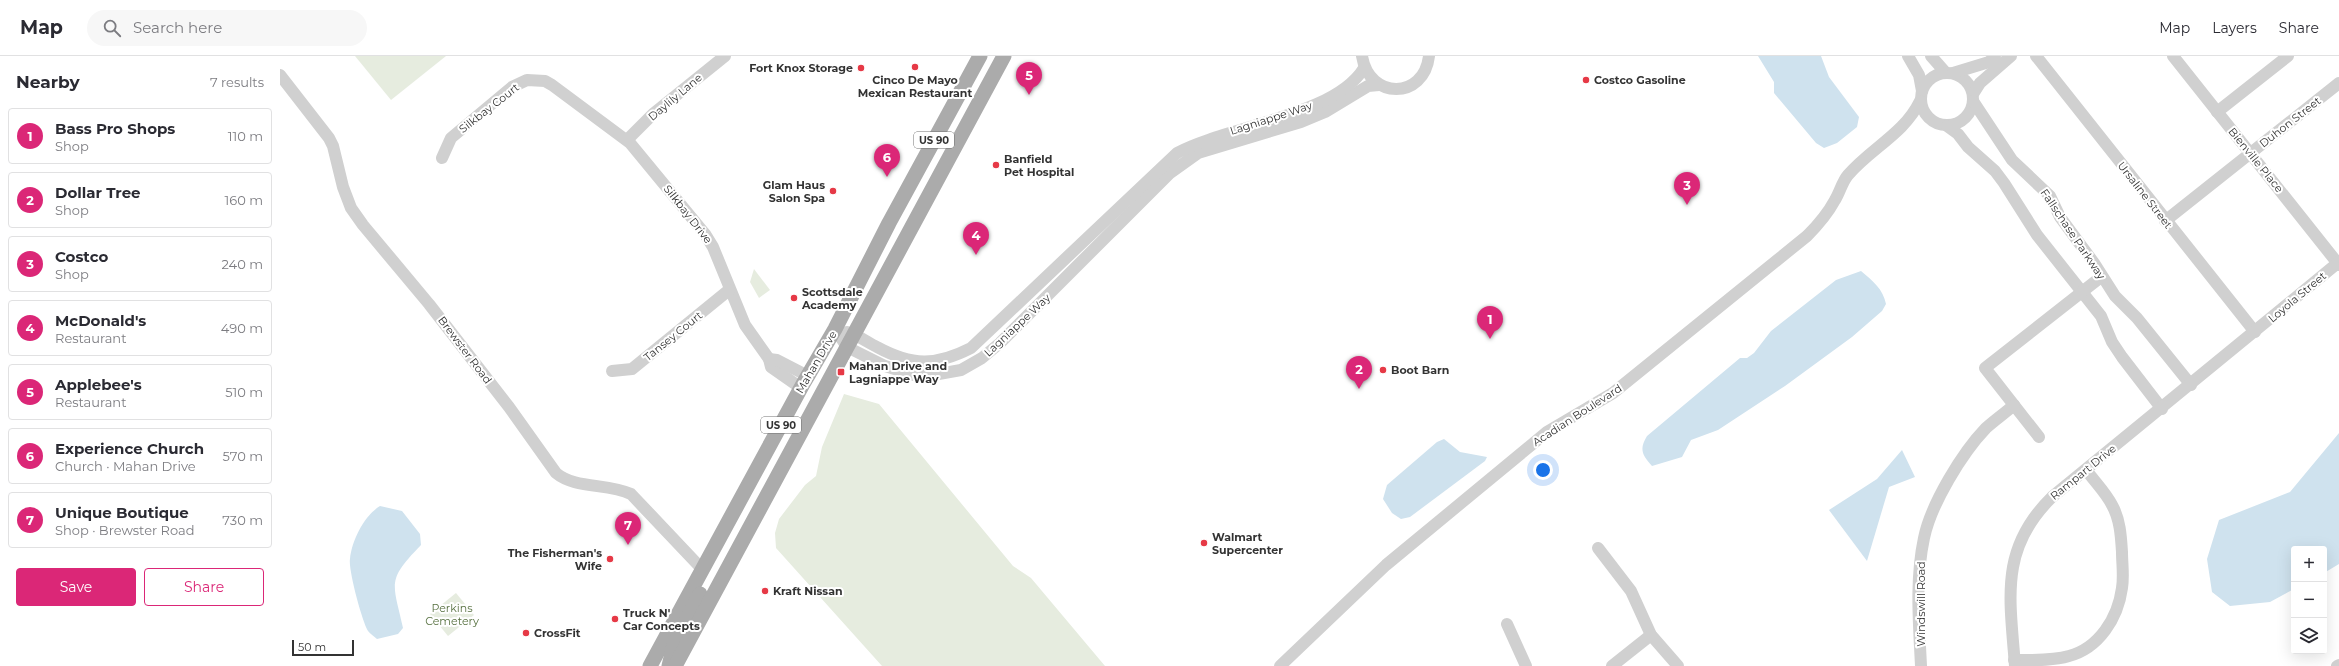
<!DOCTYPE html>
<html lang="en">
<head>
<meta charset="utf-8">
<style>
	body { margin:0; font-family:Montserrat,sans-serif; background:#f7f7f7; color:#2b2b33 }
	.controls { position:absolute; right:12px; bottom:12px; display:grid; overflow:hidden; border-radius:4px; box-shadow:0 4px 16px #0002 }
	.controls button { width:36px; height:36px; display:grid; place-items:center; padding:0; border:0; border-bottom:1px solid #e1e1e2; background:#fff; color:#2b2b33; font:20px sans-serif }
	.scale { position:absolute; left:12px; bottom:10px; width:62px; box-sizing:border-box; padding-left:4px; border:2px solid #333; border-top:0; font-size:11px; line-height:14px; white-space:nowrap; color:#333; -webkit-text-stroke:3px #fff; paint-order:stroke }
	.you { position:absolute; left:1263px; top:414px; width:14px; height:14px; margin:-10px; border:3px solid #fff; border-radius:50%; background:#1a73e8; box-shadow:0 0 0 6px #1a73e833 }
	.badge { display:grid; place-items:center; width:26px; height:26px; border-radius:50%; background:#db2777; color:#fff; font-size:13px; font-weight:700 }
	.pin { position:absolute; translate:-50% -33px; filter:drop-shadow(0 1px 2px #0008) }
	.pin::after { content:''; position:absolute; top:21px; width:14px; height:12px; background:inherit; clip-path:polygon(0 0,100% 0,50% 100%) }
	.list { margin:0; padding:0; list-style:none }
	h2 { display:flex; justify-content:space-between; align-items:center; height:52px; margin:0; padding:0 16px; font-size:17px }
	h2 small { font-size:13px; font-weight:400; color:#7c7c81 }
	.list li { display:grid; grid-template-columns:26px 1fr auto; gap:12px; align-items:center; box-sizing:border-box; height:56px; margin:0 8px 8px; padding:0 8px; border:1px solid #e1e1e2; border-radius:4px }
	.list b { display:block; font-size:15px; white-space:nowrap }
	.list p { margin:0; font-size:13px; white-space:nowrap; color:#7c7c81 }
	.list em { font-size:13px; font-style:normal; color:#7c7c81 }
	.actions { display:flex; gap:8px; padding:12px 16px }
	.actions a { flex:1; padding:9px 0; border:1px solid #db2777; border-radius:4px; text-align:center; font-size:14px; color:#db2777 }
	.actions .main { background:#db2777; color:#fff }
	.icon { flex:none; width:22px; height:22px; fill:none; stroke:currentColor; stroke-width:2; stroke-linecap:round; stroke-linejoin:round }
	.map { position:relative; flex:none; width:2059px; height:610px; overflow:hidden }
	header { display:flex; align-items:center; gap:24px; box-sizing:border-box; height:56px; padding:0 20px; background:#fff; border-bottom:1px solid #e1e1e2 }
	header strong { font-size:19px }
	nav { display:flex; gap:22px; margin-inline-start:auto; font-size:14px }
	.search { width:280px; height:36px; background:#f7f7f7; display:flex; align-items:center; gap:10px; box-sizing:border-box; padding:0 14px; border-radius:22px; color:#7c7c81; font-size:15px }
	main { display:flex }
	aside { flex:1; background:#fff }
	.map>svg:first-child { display:block }
	.green { fill:#e6ecdf }
	.water { fill:#cfe2ee }
	.lines { fill:none; stroke-linecap:round; stroke-linejoin:round }
	.minor { stroke:#d0d0d0; stroke-width:12 }
	.major { stroke:#ababab; stroke-width:15 }
	.poi-dot { fill:#e63946; stroke:#fff; stroke-width:1.5 }
	.labels { text-anchor:middle; dominant-baseline:central; stroke-width:4; stroke-linejoin:round; paint-order:stroke }
	.shield { fill:#fff; stroke:#707070; stroke-width:1 }
	.shield-label { font-size:10px; font-weight:bold; fill:#333 }
	.poi-label { font-size:11px; font-weight:bold; fill:#333; stroke:#fff; text-anchor:start }
	.street-label { font-size:11px; fill:#333; stroke:#fff }
	.park-label { font-size:11px; fill:#56703f; stroke:#fff }
</style>
</head>
<body>
<header>
<strong>Map</strong>
<div class="search"><svg class="icon" aria-label="search" viewBox="0 0 24 24"><circle cx="10" cy="10" r="6"/><path d="M15 15l6 6"/></svg>Search here</div>
<nav><a>Map</a><a>Layers</a><a>Share</a></nav>
</header>
<main>
<aside>
<h2>Nearby<small>7 results</small></h2>
<ul class="list">
<li><span class="badge">1</span><div><b>Bass Pro Shops</b><p>Shop</p></div><em>110 m</em></li>
<li><span class="badge">2</span><div><b>Dollar Tree</b><p>Shop</p></div><em>160 m</em></li>
<li><span class="badge">3</span><div><b>Costco</b><p>Shop</p></div><em>240 m</em></li>
<li><span class="badge">4</span><div><b>McDonald's</b><p>Restaurant</p></div><em>490 m</em></li>
<li><span class="badge">5</span><div><b>Applebee's</b><p>Restaurant</p></div><em>510 m</em></li>
<li><span class="badge">6</span><div><b>Experience Church</b><p>Church · Mahan Drive</p></div><em>570 m</em></li>
<li><span class="badge">7</span><div><b>Unique Boutique</b><p>Shop · Brewster Road</p></div><em>730 m</em></li>
</ul>
<div class="actions"><a class="main">Save</a><a>Share</a></div>
</aside>
<div class="map">
<svg width="2059" height="610" viewBox="0 0 2059 610">
	<rect width="100%" height="100%" fill="#fff"/>
	<g class="green">
		<path d="M75,0h91l-55,44z"/>
		<path d="M474,213l16,21 -11,8 -9,-16z"/>
		<path d="M564,338l35,10 134,162 18,12 74,88h-223l-106,-118 -1,-15 4,-14 26,-34 11,-9 6,-29z"/>
		<path d="M176,537l18,22 -26,21 -18,-22z"/>
	</g>
	<g class="water">
		<path d="M1478,0h63l8,21 30,40 -2,10 -20,16 -13,5 -8,-5 -42,-50v-11z"/>
		<path d="M1581,215c12,10 22,18 25,33l-4,7 -30,26 -67,49 -67,44 -27,10 -9,17 -30,9c-10,-11 -13,-17 -5,-30l93,-78h7l7,-5 17,-22 65,-51z"/>
		<path d="M2059,377v131l-15,9v-24h-30v40l-24,13 -40,4 -18,-14 -5,-33 12,-39 71,-28z"/>
		<path d="M1164,383l16,13 27,5 -2,4 -75,56 -9,2 -9,-6 -9,-14 4,-14 50,-43z"/>
		<path d="M1622,394l13,27 -26,10 -22,74 -38,-51 48,-31z"/>
		<path d="M100,450l22,5 18,23 1,11c-35,36 -28,37 -18,83l-5,6 -21,5c-3,-3 -7,-5 -9,-8 -6,-10 -20,-62 -18,-72 2,-19 14,-43 30,-53z"/>
	</g>
	<g class="lines">
		<g class="minor">
			<path d="M1082,0c7,44 62,44 67,0"/>
			<path d="M1628,0l11,19 3,16"/>
			<path d="M1651,0l15,17"/>
			<path d="M1756,0l219,276"/>
			<path d="M1893,0l166,209"/>
			<circle cx="1667" cy="43" r="26"/>
			<path d="M1673,17l36,-11 6,-6"/>
			<path d="M0,19l49,63 4,8 10,41 8,21 12,17 66,79 80,103 47,66c19,16 52,10 75,21l71,75"/>
			<path d="M1693,38l7,-11 31,-27"/>
			<path d="M1693,45l39,59 38,36 10,21 34,46 21,33 22,22 54,67"/>
			<path d="M1937,56l71,-56"/>
			<path d="M1667,70l11,8 10,13 27,24 9,12 33,52 64,81 11,26 10,15 40,52"/>
			<path d="M347,84l26,-26 72,-58"/>
			<path d="M162,102l9,-20 61,-51 15,-7 18,1 7,4 78,58 75,91 8,13 32,78 24,34 2,8 30,21"/>
			<path d="M1885,165l174,-138"/>
			<path d="M555,273l12,18 38,19 29,9h19l28,-5 21,-12 18,-15 170,-170 28,-20 103,-31 24,-10 43,-26 11,-1"/>
			<path d="M567,276c11,3 20,10 30,15 35,19 59,19 94,1l206,-195c50,-27 158,-37 187,-85"/>
			<path d="M489,303l8,1 31,16"/>
			<path d="M332,315l20,-2 97,-79"/>
			<path d="M1759,381l-54,-69 116,-91"/>
			<path d="M1318,492l33,43 20,44 27,31"/>
			<path d="M1227,568l19,42"/>
			<path d="M1734,604c18,0 38,1 55,-4 30,-8 49,-38 53,-68 2,-12 0,-24 0,-36 -1,-16 -2,-33 -10,-47 -6,-12 -17,-23 -25,-34"/>
			<path d="M1000,610l106,-101 161,-133 66,-39 194,-157c11,-11 21,-23 28,-36 5,-8 7,-18 13,-25 23,-27 56,-41 72,-74"/>
			<path d="M1332,610l39,-31"/>
			<path d="M1641,610c-2,-42 -6,-86 3,-128 7,-34 38,-85 62,-110 9,-8 19,-15 28,-23"/>
			<path d="M1735,610c-5,-68 -16,-117 37,-169l287,-235"/>
			<path d="M2057,610l2,-1"/>
		</g>
		<g class="major">
			<path d="M370,610l153,-282 32,-55 54,-106 91,-167"/>
			<path d="M389,610l5,-21 26,-51"/>
			<path d="M395,610l329,-610"/>
		</g>
	</g>
	<g class="poi-dot">
		<circle cx="635" cy="11" r="4"/>
		<circle cx="581" cy="12" r="4"/>
		<circle cx="1306" cy="24" r="4"/>
		<circle cx="716" cy="109" r="4"/>
		<circle cx="553" cy="135" r="4"/>
		<circle cx="514" cy="242" r="4"/>
		<circle cx="1103" cy="314" r="4"/>
		<rect x="557" y="312" width="8" height="8" rx="2"/>
		<circle cx="924" cy="487" r="4"/>
		<circle cx="330" cy="503" r="4"/>
		<circle cx="485" cy="535" r="4"/>
		<circle cx="335" cy="563" r="4"/>
		<circle cx="246" cy="577" r="4"/>
	</g>
	<g class="labels">
		<g class="shield">
			<rect x="634" y="76" width="40" height="16" rx="3"/>
			<rect x="481" y="361" width="40" height="16" rx="3"/>
		</g>
		<g class="shield-label">
			<text x="654" y="84">US 90</text>
			<text x="501" y="369">US 90</text>
		</g>
		<g class="poi-label">
			<text x="573" y="12" text-anchor="end">Fort Knox Storage</text>
			<text x="635" y="24" text-anchor="middle">Cinco De Mayo<tspan x="635" dy="13">Mexican Restaurant</tspan></text>
			<text x="1314" y="24">Costco Gasoline</text>
			<text x="724" y="103">Banfield<tspan x="724" dy="13">Pet Hospital</tspan></text>
			<text x="545" y="129" text-anchor="end">Glam Haus<tspan x="545" dy="13">Salon Spa</tspan></text>
			<text x="522" y="236">Scottsdale<tspan x="522" dy="13">Academy</tspan></text>
			<text x="569" y="310">Mahan Drive and<tspan x="569" dy="13">Lagniappe Way</tspan></text>
			<text x="1111" y="314">Boot Barn</text>
			<text x="932" y="481">Walmart<tspan x="932" dy="13">Supercenter</tspan></text>
			<text x="322" y="497" text-anchor="end">The Fisherman's<tspan x="322" dy="13">Wife</tspan></text>
			<text x="493" y="535">Kraft Nissan</text>
			<text x="343" y="557">Truck N'<tspan x="343" dy="13">Car Concepts</tspan></text>
			<text x="254" y="577">CrossFit</text>
		</g>
		<g class="street-label">
			<text transform="translate(395 41) rotate(-40)">Daylily Lane</text>
			<text transform="translate(209 52) rotate(-38)">Silkbay Court</text>
			<text transform="translate(991 62) rotate(-18)">Lagniappe Way</text>
			<text transform="translate(2010 66) rotate(-38)">Duhon Street</text>
			<text transform="translate(1976 104) rotate(51)">Bienville Place</text>
			<text transform="translate(1865 139) rotate(52)">Ursaline Street</text>
			<text transform="translate(408 158) rotate(52)">Silkbay Drive</text>
			<text transform="translate(1793 178) rotate(56)">Fallschase Parkway</text>
			<text transform="translate(2017 241) rotate(-40)">Loyola Street</text>
			<text transform="translate(737 269) rotate(-43)">Lagniappe Way</text>
			<text transform="translate(393 280) rotate(-39)">Tansey Court</text>
			<text transform="translate(185 294) rotate(53)">Brewster Road</text>
			<text transform="translate(536 306) rotate(-60)">Mahan Drive</text>
			<text transform="translate(1297 359) rotate(-33)">Acadian Boulevard</text>
			<text transform="translate(1803 416) rotate(-39)">Rampart Drive</text>
			<text transform="translate(1641 548) rotate(-90)">Windswill Road</text>
		</g>
		<g class="park-label">
			<text x="172" y="552">Perkins<tspan x="172" dy="13">Cemetery</tspan></text>
		</g>
	</g>
</svg>
<div class="controls">
<button>+</button>
<button>−</button>
<button><svg class="icon" aria-label="layers" viewBox="0 0 24 24"><path d="M12 4l9 5-9 5-9-5zM3 14l9 5 9-5"/></svg></button>
</div>
<div class="scale">50 m</div>
<div class="you"></div>
<div class="pin badge" style="left:1210px;top:283px">1</div>
<div class="pin badge" style="left:1079px;top:333px">2</div>
<div class="pin badge" style="left:1407px;top:149px">3</div>
<div class="pin badge" style="left:696px;top:199px">4</div>
<div class="pin badge" style="left:749px;top:39px">5</div>
<div class="pin badge" style="left:607px;top:121px">6</div>
<div class="pin badge" style="left:348px;top:489px">7</div>
</div>
</main>
</body>
</html>
